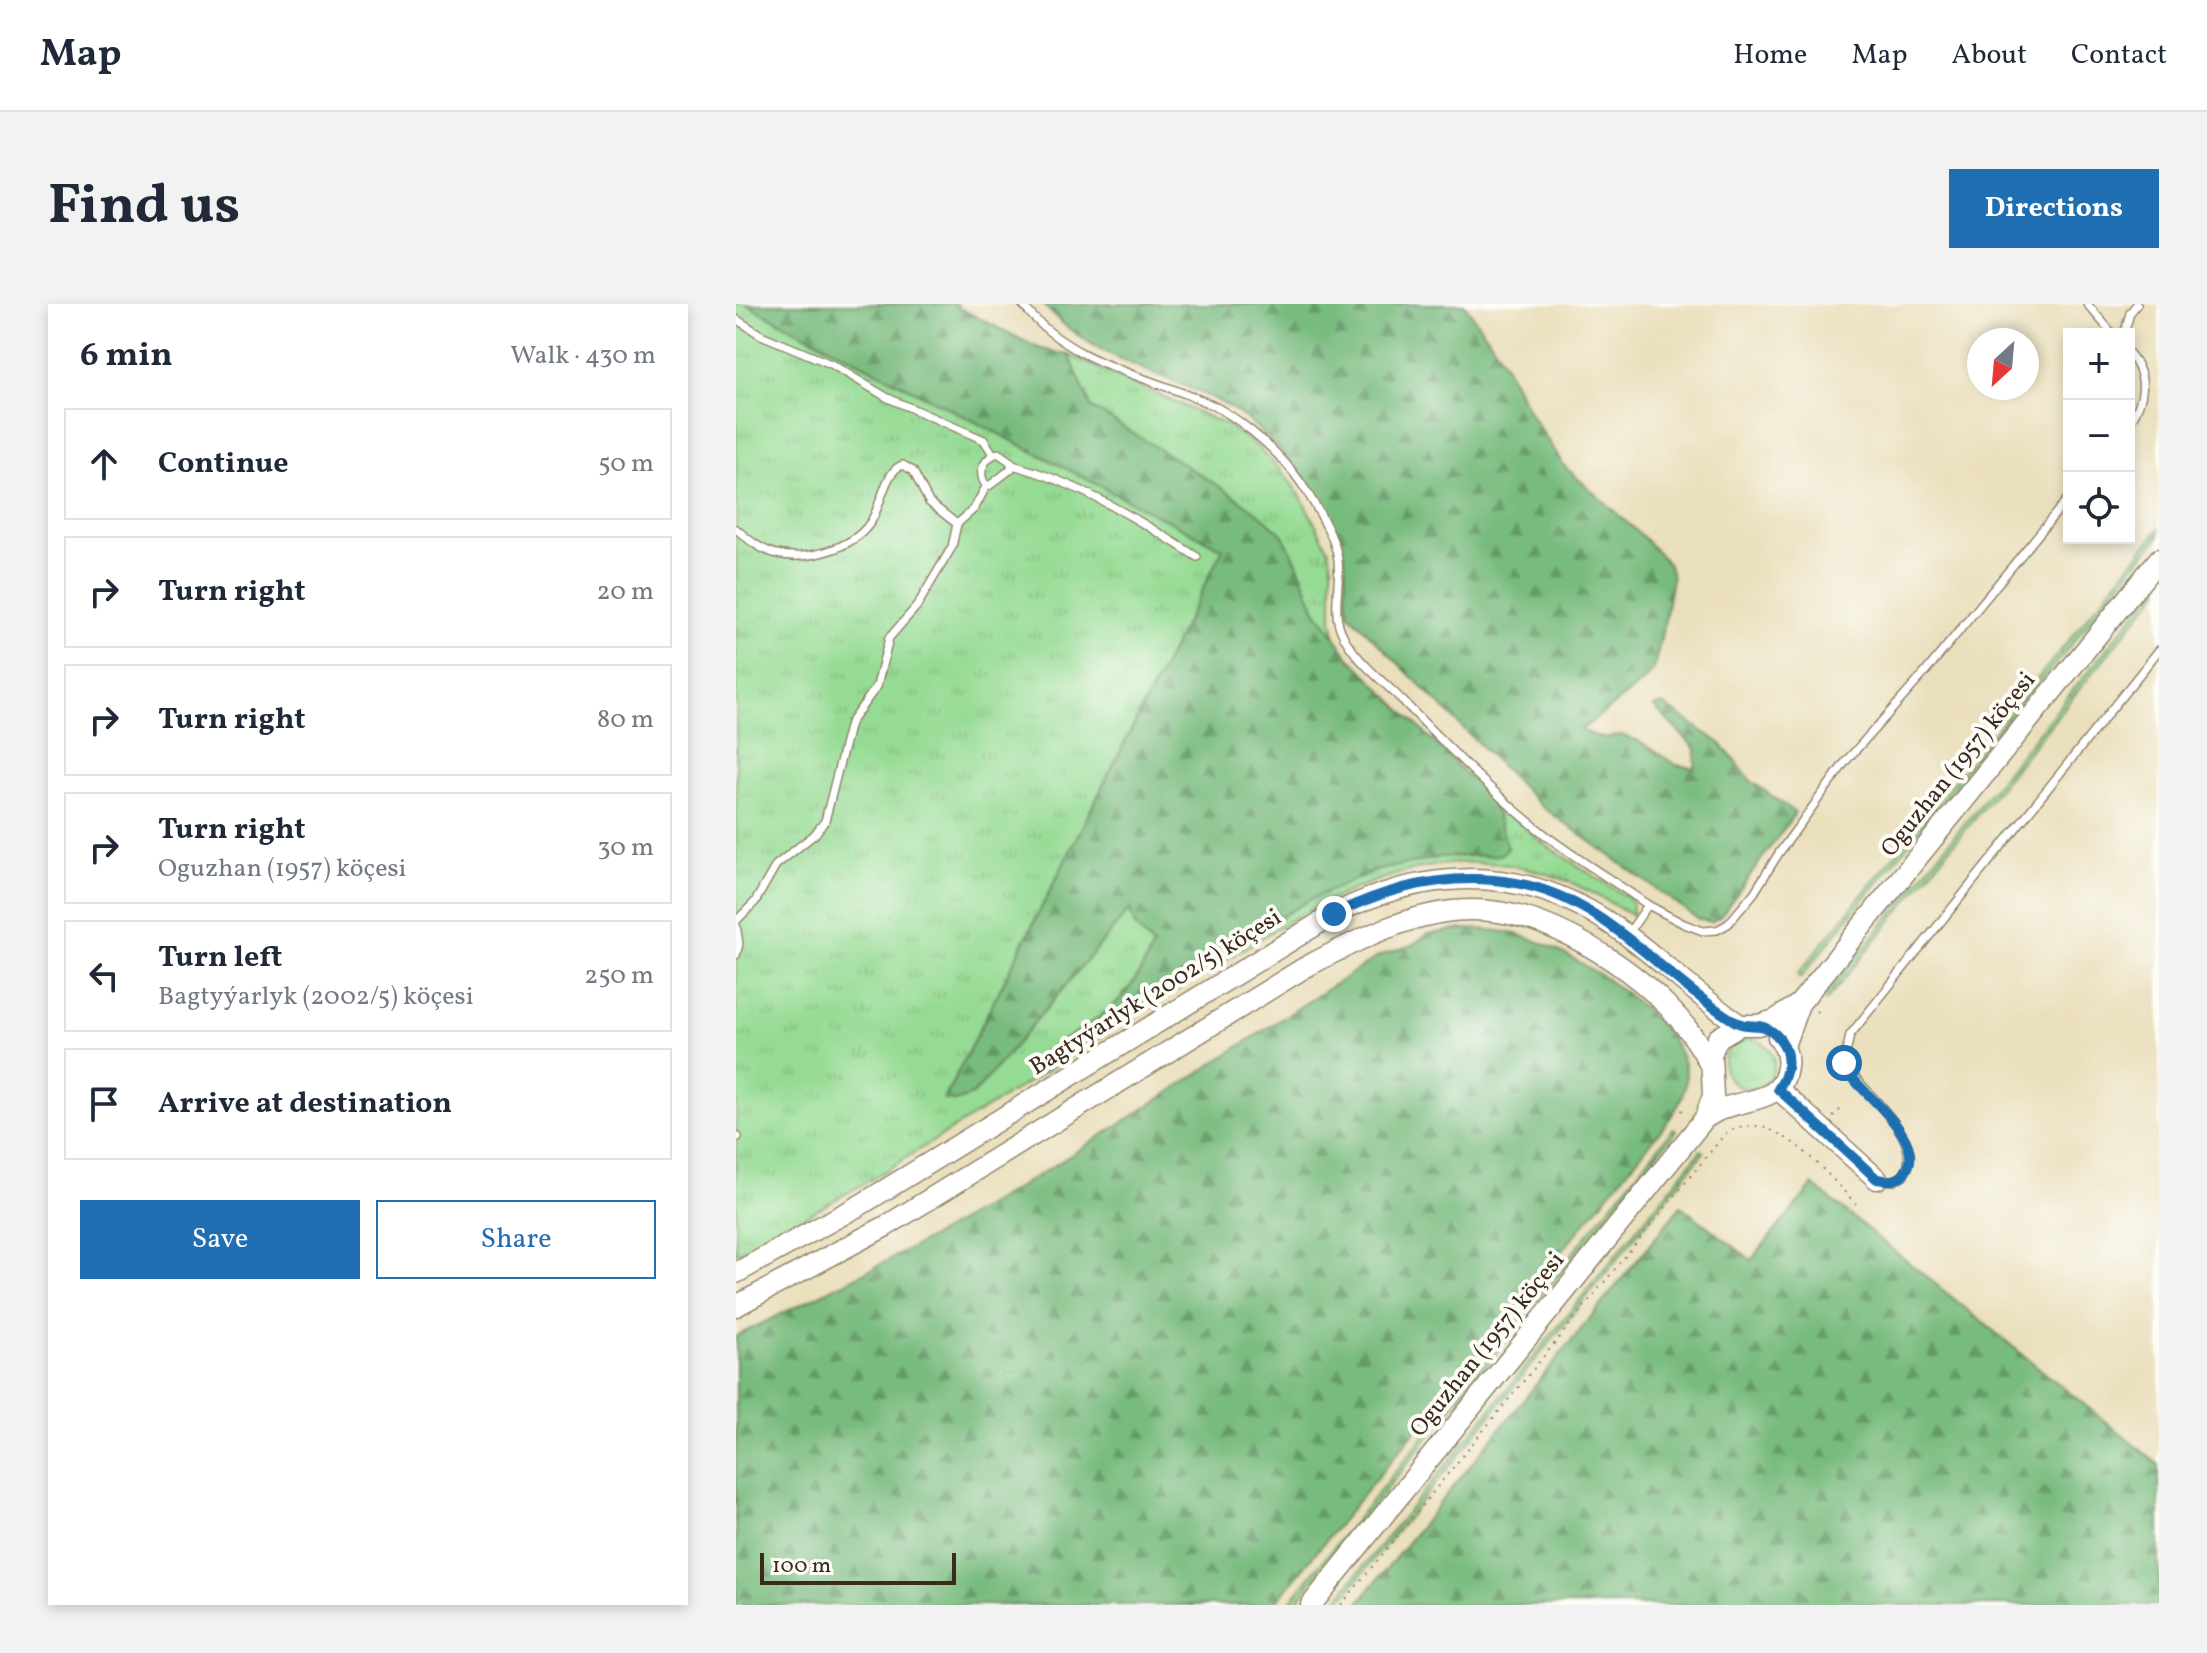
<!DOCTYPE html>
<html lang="en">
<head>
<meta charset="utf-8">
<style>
	body { margin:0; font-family:Vollkorn,serif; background:#f2f2f3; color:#1f2937 }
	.controls { position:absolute; right:24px; top:24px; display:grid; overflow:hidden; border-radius:0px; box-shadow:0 4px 12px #0003 }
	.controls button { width:72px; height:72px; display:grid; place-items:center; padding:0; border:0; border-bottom:2px solid #e0e1e3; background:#fff; color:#1f2937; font:40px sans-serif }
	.compass { position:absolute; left:1231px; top:24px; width:72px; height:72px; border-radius:50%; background:#fff; box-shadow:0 4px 12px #0003; rotate:206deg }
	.scale { position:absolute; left:24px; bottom:20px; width:196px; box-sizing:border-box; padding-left:8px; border:4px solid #3b2a1e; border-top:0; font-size:22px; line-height:28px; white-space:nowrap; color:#3b2a1e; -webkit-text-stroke:6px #fdfcf7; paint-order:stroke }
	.stop { position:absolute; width:24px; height:24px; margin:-18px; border:6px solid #1f6fb2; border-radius:50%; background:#fff }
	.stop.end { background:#1f6fb2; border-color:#fff; box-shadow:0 2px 8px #0008 }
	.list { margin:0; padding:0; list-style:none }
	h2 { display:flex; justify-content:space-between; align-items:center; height:104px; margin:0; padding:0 32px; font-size:34px }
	h2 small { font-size:26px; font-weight:400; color:#747a83 }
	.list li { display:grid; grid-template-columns:52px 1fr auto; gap:24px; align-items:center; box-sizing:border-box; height:112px; margin:0 16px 16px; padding:0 16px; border:2px solid #e0e1e3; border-radius:0px }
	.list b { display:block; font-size:30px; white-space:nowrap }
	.list p { margin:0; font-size:26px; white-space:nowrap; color:#747a83 }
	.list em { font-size:26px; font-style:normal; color:#747a83 }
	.actions { display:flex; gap:16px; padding:24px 32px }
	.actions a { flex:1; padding:18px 0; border:2px solid #1f6fb2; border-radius:0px; text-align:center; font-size:28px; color:#1f6fb2 }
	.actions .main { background:#1f6fb2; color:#fff }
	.icon { flex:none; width:44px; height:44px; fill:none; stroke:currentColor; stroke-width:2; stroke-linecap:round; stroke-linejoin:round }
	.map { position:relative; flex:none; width:1423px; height:1301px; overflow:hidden; border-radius:0px }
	header { display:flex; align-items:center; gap:48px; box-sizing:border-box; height:112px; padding:0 40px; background:#fff; border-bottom:2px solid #e0e1e3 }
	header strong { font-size:38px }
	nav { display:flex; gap:44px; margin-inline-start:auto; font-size:28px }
	.intro { display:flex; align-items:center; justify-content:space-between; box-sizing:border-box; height:192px; padding:0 48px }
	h1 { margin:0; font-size:56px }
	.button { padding:20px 36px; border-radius:0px; background:#1f6fb2; color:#fff; font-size:28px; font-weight:700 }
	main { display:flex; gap:48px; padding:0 48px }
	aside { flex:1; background:#fff; border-radius:0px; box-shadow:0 4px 12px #0003 }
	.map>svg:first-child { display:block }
	.grass { fill:url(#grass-tufts); stroke:#688259; stroke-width:2 }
	.forest { fill:url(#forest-firs); stroke:#5a724e; stroke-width:2 }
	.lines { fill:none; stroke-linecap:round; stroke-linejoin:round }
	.lane-casing { stroke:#92846d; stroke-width:10 }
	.secondary-casing { stroke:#92846d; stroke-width:23 }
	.path { stroke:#92846d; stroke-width:2; stroke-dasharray:2 6; stroke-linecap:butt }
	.lane { stroke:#fff; stroke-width:7 }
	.secondary { stroke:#fff; stroke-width:20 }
	.route { stroke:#1f6fb2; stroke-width:10 }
	.labels { text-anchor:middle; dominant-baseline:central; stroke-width:8; stroke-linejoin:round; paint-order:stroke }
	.street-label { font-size:24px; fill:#3b2a1e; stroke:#fdfcf7 }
</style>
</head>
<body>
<header>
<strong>Map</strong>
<nav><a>Home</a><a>Map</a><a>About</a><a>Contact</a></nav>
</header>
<div class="intro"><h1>Find us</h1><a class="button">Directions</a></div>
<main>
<aside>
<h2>6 min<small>Walk · 430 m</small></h2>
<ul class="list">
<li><svg class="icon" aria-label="ahead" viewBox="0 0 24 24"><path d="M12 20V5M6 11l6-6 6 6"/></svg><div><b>Continue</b></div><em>50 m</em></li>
<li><svg class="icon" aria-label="right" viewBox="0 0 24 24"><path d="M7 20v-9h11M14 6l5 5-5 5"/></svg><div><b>Turn right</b></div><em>20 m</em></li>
<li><svg class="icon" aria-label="right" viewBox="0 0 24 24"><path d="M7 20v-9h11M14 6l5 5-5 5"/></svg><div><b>Turn right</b></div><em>80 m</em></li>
<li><svg class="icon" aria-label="right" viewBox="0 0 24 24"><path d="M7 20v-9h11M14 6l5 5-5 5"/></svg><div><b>Turn right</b><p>Oguzhan (1957) köçesi</p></div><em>30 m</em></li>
<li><svg class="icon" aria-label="left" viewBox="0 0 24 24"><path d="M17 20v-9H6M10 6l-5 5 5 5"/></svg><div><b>Turn left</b><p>Bagtyýarlyk (2002/5) köçesi</p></div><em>250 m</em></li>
<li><svg class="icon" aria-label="arrive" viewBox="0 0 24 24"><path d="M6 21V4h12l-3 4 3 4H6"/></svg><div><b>Arrive at destination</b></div></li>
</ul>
<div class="actions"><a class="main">Save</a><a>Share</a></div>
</aside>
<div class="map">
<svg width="1423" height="1301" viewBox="0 0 1423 1301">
	<defs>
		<pattern id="grass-tufts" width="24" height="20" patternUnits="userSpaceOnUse" patternTransform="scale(2)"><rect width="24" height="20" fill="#96db94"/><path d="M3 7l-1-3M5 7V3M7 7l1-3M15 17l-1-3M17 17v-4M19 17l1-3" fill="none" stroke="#82bc7f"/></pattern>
		<pattern id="forest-firs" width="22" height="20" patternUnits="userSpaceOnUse" patternTransform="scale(2)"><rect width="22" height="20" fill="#78bb7e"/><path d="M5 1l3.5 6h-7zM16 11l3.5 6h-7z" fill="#649867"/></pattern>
	</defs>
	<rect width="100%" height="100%" fill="#fdfcf7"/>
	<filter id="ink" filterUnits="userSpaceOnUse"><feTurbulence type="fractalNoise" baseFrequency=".0125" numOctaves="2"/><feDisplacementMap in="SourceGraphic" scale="16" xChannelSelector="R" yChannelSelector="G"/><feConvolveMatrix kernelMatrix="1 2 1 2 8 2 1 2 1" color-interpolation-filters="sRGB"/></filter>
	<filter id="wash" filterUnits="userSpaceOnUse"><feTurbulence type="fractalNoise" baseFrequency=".006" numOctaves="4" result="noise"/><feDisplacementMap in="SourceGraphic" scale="32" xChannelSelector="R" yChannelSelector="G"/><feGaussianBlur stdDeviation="1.8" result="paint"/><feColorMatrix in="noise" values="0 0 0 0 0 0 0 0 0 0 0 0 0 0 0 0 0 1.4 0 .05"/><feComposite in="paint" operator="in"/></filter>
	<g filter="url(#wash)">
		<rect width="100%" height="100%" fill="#eadfbc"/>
		<g class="grass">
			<path d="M0,0h9l478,245 -279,550 14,2 16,-7 156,-185 5,17 18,20c-25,60 -56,73 -109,106l2,3 265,-156 63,-28 67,-14 58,-2 9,-7 -16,-48 52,44 83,53 5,5 1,14c-23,-13 -46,-28 -71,-37 -100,-38 -186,-5 -275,43l-425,263 -126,69z"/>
			<path d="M333,51l157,70 27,18 29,29 18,23 29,55 3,16v53l3,16 -19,-25 -22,-54 -203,-149z"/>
			<path d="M1423,225v7l-359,442 -3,-3z"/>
			<path d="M1423,280v7l-333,410 -3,-3z"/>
			<circle cx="1013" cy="760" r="25"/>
			<path d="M937,825l3,2 -383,474h-6z"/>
			<path d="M965,846l3,2 -367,453h-5z"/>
		</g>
		<g class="forest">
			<path d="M10,0h212l-1,3 81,41 31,7 22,52 136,84 35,25 20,18 12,22 22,54 33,47 143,143 16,49 -9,6 -58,2 -67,14 -63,28 -264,156 -3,-3c51,-32 85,-46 109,-106l-18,-20 -5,-17 -156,185 -16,7 -14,-1 279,-551z"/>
			<path d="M307,0h421l33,46 32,62 36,55 78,70 26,28 3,12 -7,43 -11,48 -11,14 -62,48 20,8 20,-3 18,6 37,24 19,3 1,-19 -42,-42 9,-3 57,39 31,38 44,32 -75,104 -9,5 -13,-3 -157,-113 -192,-192c-8,-25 2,-51 -10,-78 -21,-48 -74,-112 -121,-135 -61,-30 -129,-44 -175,-97z"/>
			<path d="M727,625c20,0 40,1 60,7 49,15 159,83 163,139 1,19 -10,35 -21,50l-392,480h-537v-269c80,-39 160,-78 237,-122 138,-80 269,-171 404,-257l35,-12 16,-11z"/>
			<path d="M1077,881l346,280v140h-802l324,-399 70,54z"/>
		</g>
	</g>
	<g filter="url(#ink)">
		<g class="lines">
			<g class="lane-casing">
				<g id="lane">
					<path d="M286,0c48,61 122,70 190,101 24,11 58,40 75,60 17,19 45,65 50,89 6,26 -7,55 5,79 12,26 40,47 60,67 46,47 93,96 146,137 32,24 67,45 100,68"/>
					<path d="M1351,0l26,30"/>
					<path d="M0,15l25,16 70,29 57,34 96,42 9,14"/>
					<path d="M1388,30l6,-21 7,-9"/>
					<path d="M1393,49c20,24 16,46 0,71"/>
					<path d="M262,149l13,9v7l-22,17 -4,-2c-8,-12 0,-27 13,-31z"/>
					<path d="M276,161c63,16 131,57 185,92"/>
					<path d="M0,225c12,10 22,19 37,24 31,9 78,-3 97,-30 11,-15 15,-54 33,-58l10,6 16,31 28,22"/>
					<path d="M0,617l19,-19 21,-37 39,-31 10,-13 25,-98 27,-37 12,-48 28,-32 35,-59 5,-23 17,-15 13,-24"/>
					<path d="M0,620l3,20 -3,11"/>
					<path d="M892,630l20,-29 36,19 19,7 14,-1 11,-6 26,-31 25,-40 67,-92 77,-86 146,-178"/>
					<path d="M0,831l2,2"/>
					<path d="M1143,875l15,2 10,-6c22,-38 -41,-82 -60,-112l6,-28 309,-385"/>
				</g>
			</g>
			<g class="secondary-casing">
				<g id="secondary">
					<path d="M1063,700l360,-445"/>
					<path d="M1042,785l99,90"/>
					<path d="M969,814c6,-3 11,-7 17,-9 25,-11 61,-6 65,-42 2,-12 -2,-21 -9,-30"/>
					<path d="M0,969l126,-69 472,-290c87,-44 180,-50 266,3 50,31 91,75 140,108"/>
					<path d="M0,1002l150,-80 418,-258c120,-64 187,-87 309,-7 37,25 76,61 96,102"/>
					<path d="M575,1301l394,-487 8,-22 -2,-42 7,-16 22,-13h18l17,-5 24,-16 -15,42"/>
				</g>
			</g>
			<g class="path">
				<path d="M1080,707l5,4"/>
				<path d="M945,806l7,4"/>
				<path d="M1097,813l8,-8"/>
				<path d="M605,1301l384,-471c46,-33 102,41 131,70"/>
			</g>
			<use href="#lane" class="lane"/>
			<use href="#secondary" class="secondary"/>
		</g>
	</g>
	<g class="lines" filter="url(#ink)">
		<path class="route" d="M598,610c57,-28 118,-43 182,-31 91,16 145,94 220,139 14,8 27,-3 43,16 13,16 10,35 -1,51l99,90c11,2 21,3 28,-7 22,-27 -31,-70 -47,-88 -6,-6 -10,-14 -14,-21"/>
	</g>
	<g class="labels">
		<g class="street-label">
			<text transform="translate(1223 461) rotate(-51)">Oguzhan (1957) köçesi</text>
			<text transform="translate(420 689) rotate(-32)">Bagtyýarlyk (2002/5) köçesi</text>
			<text transform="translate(752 1041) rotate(-51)">Oguzhan (1957) köçesi</text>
		</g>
	</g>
</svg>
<div class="controls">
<button>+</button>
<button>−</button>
<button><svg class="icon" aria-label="locate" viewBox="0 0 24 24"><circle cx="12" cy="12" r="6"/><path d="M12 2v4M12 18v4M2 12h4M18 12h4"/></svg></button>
</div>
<svg class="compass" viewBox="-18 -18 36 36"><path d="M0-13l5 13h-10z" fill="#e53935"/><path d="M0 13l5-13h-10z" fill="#747a83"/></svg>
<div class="scale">100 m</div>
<div class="stop" style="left:1108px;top:759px"></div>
<div class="stop end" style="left:598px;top:610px"></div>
</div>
</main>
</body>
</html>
